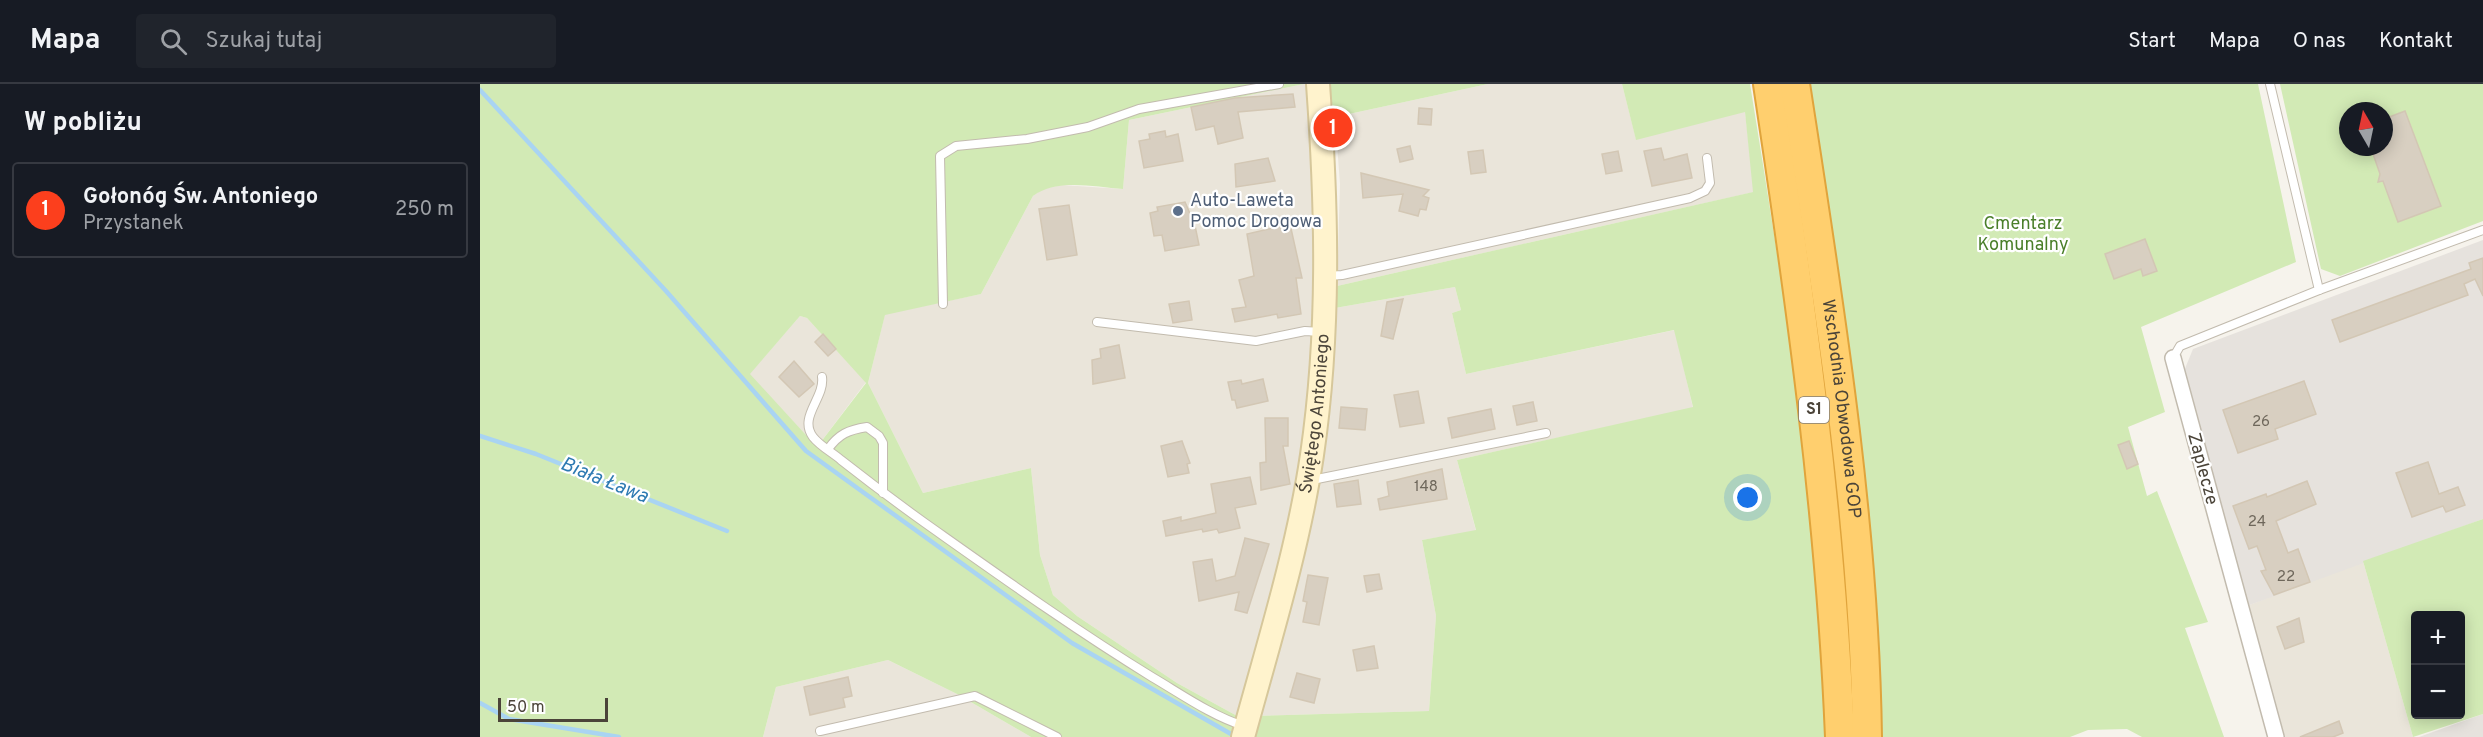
<!DOCTYPE html>
<html lang="pl">
<head>
<meta charset="utf-8">
<style>
	body { margin:0; font-family:Overpass,sans-serif; background:#20242c; color:#f1f3f6 }
	.controls { position:absolute; right:18px; bottom:18px; display:grid; overflow:hidden; border-radius:6px; box-shadow:0 3px 15px #0003 }
	.controls button { width:54px; height:54px; display:grid; place-items:center; padding:0; border:0; border-bottom:2px solid #363941; background:#171b24; color:#f1f3f6; font:30px sans-serif }
	.compass { position:absolute; left:1859px; top:18px; width:54px; height:54px; border-radius:50%; background:#171b24; box-shadow:0 3px 15px #0003; rotate:351deg }
	.scale { position:absolute; left:18px; bottom:15px; width:110px; box-sizing:border-box; padding-left:6px; border:3px solid #4b4439; border-top:0; font-size:16px; line-height:21px; white-space:nowrap; color:#4b4439; -webkit-text-stroke:4px #fff; paint-order:stroke }
	.you { position:absolute; left:1268px; top:414px; width:21px; height:21px; margin:-15px; border:4px solid #fff; border-radius:50%; background:#1a73e8; box-shadow:0 0 0 9px #1a73e833 }
	.badge { display:grid; place-items:center; width:39px; height:39px; border-radius:50%; background:#fc3f1d; color:#fff; font-size:20px; font-weight:700 }
	.pin { position:absolute; translate:-50% -50%; border:3px solid #fff; box-shadow:0 2px 6px #0006 }
	.list { margin:0; padding:0; list-style:none }
	h2 { display:flex; justify-content:space-between; align-items:center; height:78px; margin:0; padding:0 24px; font-size:26px }
	h2 small { font-size:20px; font-weight:400; color:#9ea1a6 }
	.list li { display:grid; grid-template-columns:39px 1fr auto; gap:18px; align-items:center; box-sizing:border-box; height:96px; margin:0 12px 12px; padding:0 12px; border:2px solid #363941; border-radius:6px }
	.list b { display:block; font-size:22px; white-space:nowrap }
	.list p { margin:0; font-size:20px; white-space:nowrap; color:#9ea1a6 }
	.list em { font-size:20px; font-style:normal; color:#9ea1a6 }
	.icon { flex:none; width:33px; height:33px; fill:none; stroke:currentColor; stroke-width:2; stroke-linecap:round; stroke-linejoin:round }
	.map { position:relative; flex:none; width:2003px; height:653px; overflow:hidden }
	header { display:flex; align-items:center; gap:36px; box-sizing:border-box; height:84px; padding:0 30px; background:#171b24; border-bottom:2px solid #363941 }
	header strong { font-size:28px }
	nav { display:flex; gap:33px; margin-inline-start:auto; font-size:21px }
	.search { width:420px; height:54px; background:#20242c; display:flex; align-items:center; gap:15px; box-sizing:border-box; padding:0 21px; border-radius:6px; color:#9ea1a6; font-size:22px }
	main { display:flex }
	aside { flex:1; background:#171b24 }
	.map>svg:first-child { display:block }
	.residential { fill:#eae5da }
	.industrial { fill:#e6e2dd }
	.green { fill:#d2eab5; fill-rule:evenodd }
	.lines { fill:none; stroke-linecap:round; stroke-linejoin:round }
	.stream { stroke:#a9d4f2; stroke-width:4.5 }
	.building { fill:#d8cfc1; stroke:#d3c7b4; stroke-width:1.5 }
	.lane-casing { stroke:#c2bbae; stroke-width:10 }
	.street-casing { stroke:#c2bbae; stroke-width:18 }
	.secondary-casing { stroke:#d6c79b; stroke-width:26 }
	.highway-casing { stroke:#e0a43c; stroke-width:32 }
	.lane { stroke:#fff; stroke-width:8 }
	.street { stroke:#fff; stroke-width:15 }
	.secondary { stroke:#fff3cd; stroke-width:22 }
	.highway { stroke:#ffcf6e; stroke-width:28 }
	.service-dot { fill:#5c6f8a; stroke:#fff; stroke-width:2 }
	.labels { text-anchor:middle; dominant-baseline:central; stroke-width:4.5; stroke-linejoin:round; paint-order:stroke }
	.number-label { font-size:15px; fill:#6e675b }
	.shield { fill:#fff; stroke:#817c74; stroke-width:1.5 }
	.shield-label { font-size:16px; font-weight:bold; fill:#4b4439 }
	.service-label { font-size:18px; fill:#4e5e75; stroke:#fff; text-anchor:start }
	.park-label { font-size:18px; fill:#4a7f2a; stroke:#fff }
	.street-label { font-size:18px; fill:#4b4439; stroke:#fff }
	.water-label { font-size:20px; font-style:italic; fill:#2e7ab2; stroke:#fff }
</style>
</head>
<body>
<header>
<strong>Mapa</strong>
<div class="search"><svg class="icon" aria-label="search" viewBox="0 0 24 24"><circle cx="10" cy="10" r="6"/><path d="M15 15l6 6"/></svg>Szukaj tutaj</div>
<nav><a>Start</a><a>Mapa</a><a>O nas</a><a>Kontakt</a></nav>
</header>
<main>
<aside>
<h2>W pobliżu<small></small></h2>
<ul class="list">
<li><span class="badge">1</span><div><b>Gołonóg Św. Antoniego</b><p>Przystanek</p></div><em>250 m</em></li>
</ul>
</aside>
<div class="map">
<svg width="2003" height="653" viewBox="0 0 2003 653">
	<rect width="100%" height="100%" fill="#f6f3ec"/>
	<g class="residential">
		<path d="M824,0h6l6,102 -3,134 -9,140 -65,257 -62,-34 -100,-67 -24,-21 -13,-40 -9,-87 -108,25 -55,-110 17,-69 96,-20 52,-98 9,-7 20,-4 61,4 6,-69z"/>
		<path d="M1008,0h134l14,55 109,-28 9,81 -417,94 3,-102 -5,-67z"/>
		<path d="M975,203l6,23 -9,3 14,61 209,-44 18,78 -236,52 19,71 -54,9 14,76 -7,95 -174,5 35,-107 33,-151 12,-150z"/>
		<path d="M320,232l7,2 59,64 -49,65 -68,-73z"/>
		<path d="M1883,477l50,176h-128l-38,-131z"/>
		<path d="M408,576l69,34 74,43h-268l13,-50z"/>
	</g>
	<g class="industrial">
		<path d="M2003,156v279l-236,87 -63,-235 9,-22z"/>
		<path d="M2003,630v23h-64z"/>
	</g>
	<g class="green">
		<path d="M0,0h824l-175,36 -6,69c-29,-2 -66,-11 -90,7l-52,98 -96,21 -17,68 55,110 108,-25 9,87 13,40 24,21 100,67 62,34 -6,20h-202l-74,-43 -69,-34 -112,27 -13,50h-283zM320,232l7,2 59,65 -49,64 -67,-73z"/>
		<path d="M848,0h160l-153,33z"/>
		<path d="M1142,0h128c35,216 71,434 78,653h-577l4,-21 174,-5 7,-95 -14,-76 54,-10 -19,-70 236,-53 -19,-77 -208,44 -14,-61 9,-3 -6,-23 -120,21 2,-22 416,-94 -8,-80 -109,28z"/>
		<path d="M1330,0h448l38,178 -155,65 24,85 -37,15 19,69 10,-5 51,131 -23,6 39,109h-82l-15,-8 -39,1 -18,7h-191l-28,-357z"/>
		<path d="M1800,0h203v137l-143,55 -19,-7zM1868,27h36v36h-36z"/>
		<path d="M2003,435v195l-70,23 -50,-176zM1936,532h44v98h-44z"/>
	</g>
	<g class="lines">
		<g class="stream">
			<path d="M0,6l186,201 140,160 266,192 159,91"/>
			<path d="M0,352l56,18 191,77"/>
			<path d="M0,619l29,16 110,18"/>
		</g>
	</g>
	<g class="building">
		<path d="M813,10l2,13 -57,5 5,26 -25,6 -4,-18 -18,4 -5,-23 44,-9z"/>
		<path d="M939,24l13,1 -1,16 -13,-1z"/>
		<path d="M1925,27l36,95 -43,16 -15,-41 -5,1 2,-8 -8,-23 16,-7 -4,-25z"/>
		<path d="M685,47l1,6 12,-3 5,27 -39,7 -5,-27 11,-2 -1,-5z"/>
		<path d="M930,62l3,13 -13,3 -3,-13z"/>
		<path d="M1181,64l3,12 23,-6 5,24 -40,8 -8,-35z"/>
		<path d="M1003,66l3,22 -15,2 -3,-22z"/>
		<path d="M1138,67l4,20 -16,3 -4,-20z"/>
		<path d="M788,74l7,23 -39,6 -1,-23z"/>
		<path d="M881,89l68,17 -6,6 6,2 -3,12 -6,-1 -2,7 -19,-5 4,-17 -40,4z"/>
		<path d="M705,118l6,14h2l6,29 -34,6 -3,-16 -8,1 -4,-23 8,-2 -1,-4z"/>
		<path d="M589,121l8,50 -30,5 -8,-51z"/>
		<path d="M810,140l12,54h-6l5,36 -23,4 -1,-4 -42,8 -3,-13 14,-2 -7,-27 15,-4 -7,-42z"/>
		<path d="M1665,155l12,32 -14,5 -2,-7 -27,10 -9,-25z"/>
		<path d="M2003,174v38l-8,-17 -11,5 4,11 -128,47 -8,-22 139,-51 -2,-6z"/>
		<path d="M923,215l-10,40 -12,-3 6,-34z"/>
		<path d="M709,217l3,19 -19,3 -4,-19z"/>
		<path d="M343,250l13,15 -8,7 -13,-14z"/>
		<path d="M639,261l6,33 -32,6 -1,-24 9,-2 -1,-9z"/>
		<path d="M314,277l20,23 -15,13 -20,-20z"/>
		<path d="M783,295l5,22 -31,7 -2,-8h-3l-4,-18 13,-2 1,4z"/>
		<path d="M1824,297l12,33 -41,15 3,10 -40,14 -15,-43z"/>
		<path d="M938,307l6,32 -24,4 -6,-32z"/>
		<path d="M1053,318l4,19 -20,4 -4,-19z"/>
		<path d="M861,323l26,2 -2,21 -26,-2z"/>
		<path d="M1011,325l4,20 -43,9 -4,-20z"/>
		<path d="M785,334h23v28h-5l7,38 -29,6 -1,-27 6,-1z"/>
		<path d="M702,357l8,22 -3,1 2,9 -21,4 -7,-31z"/>
		<path d="M1649,357l9,23 -11,5 -9,-24z"/>
		<path d="M1948,378l11,32 19,-7 7,18 -19,7 -3,-6 -31,11 -16,-44z"/>
		<path d="M962,385l5,30 -67,11 -2,-11 11,-3 -2,-14z"/>
		<path d="M770,393l6,27 -21,4 5,20 -21,5 -2,-4 -14,3 -1,-3 -36,7 -3,-15 18,-4v4l35,-8 -5,-29z"/>
		<path d="M878,396l3,24 -24,3 -3,-23z"/>
		<path d="M1827,397l9,23 -40,17 12,32 10,-4 12,33 -36,13 -13,-24 5,-1 -9,-24 -8,3 -16,-43 33,-12 1,3z"/>
		<path d="M765,454l24,6 -22,69 -12,-3 4,-18 -40,9 -6,-39 19,-3 4,22 19,-5z"/>
		<path d="M899,490l3,15 -15,3 -3,-16z"/>
		<path d="M828,491l20,3 -9,47 -16,-3 4,-20 -4,-1z"/>
		<path d="M1819,534l5,24 -19,7 -8,-22z"/>
		<path d="M894,562l4,22 -21,3 -4,-21z"/>
		<path d="M817,589l23,6 -6,24 -24,-6z"/>
		<path d="M368,593l4,19 -9,2 2,9 -35,8 -6,-28z"/>
		<path d="M1859,637l4,12 -10,4h-33z"/>
	</g>
	<g class="lines">
		<g class="lane-casing">
			<g id="lane">
				<path d="M1790,0l49,206"/>
				<path d="M847,192l15,-1 348,-77 15,-7 5,-8 -3,-25"/>
				<path d="M463,220l-3,-148 16,-10 71,-7 61,-12 51,-18 140,-25"/>
				<path d="M617,238l159,19 49,-10 16,1"/>
				<path d="M1693,274l7,-12 139,-56 164,-60"/>
				<path d="M342,293c3,21 -24,40 -9,60 7,9 20,16 28,23 28,22 56,43 84,63 75,53 149,106 227,154 29,17 60,39 92,49"/>
				<path d="M348,365c11,-15 20,-19 39,-22l12,9 4,7v50"/>
				<path d="M832,396l234,-47"/>
				<path d="M340,647l155,-35 82,41"/>
			</g>
		</g>
		<g class="street-casing">
			<path id="street" d="M1693,274l103,379"/>
		</g>
		<g class="secondary-casing">
			<g id="secondary">
				<path id="s1" d="M763,653c25,-92 55,-187 69,-282 18,-123 15,-247 6,-371"/>
			</g>
		</g>
		<g class="highway-casing">
			<g id="highway">
				<path d="M1288,0c33,217 63,434 72,653"/>
				<path id="s2" d="M1315,0c33,215 69,435 72,653"/>
			</g>
		</g>
		<use href="#lane" class="lane"/>
		<use href="#street" class="street"/>
		<use href="#secondary" class="secondary"/>
		<use href="#highway" class="highway"/>
	</g>
	<circle class="service-dot" cx="698" cy="127" r="6"/>
	<g class="labels">
		<g class="number-label">
			<text x="1781" y="338">26</text>
			<text x="946" y="403">148</text>
			<text x="1777" y="438">24</text>
			<text x="1806" y="493">22</text>
		</g>
		<rect class="shield" x="1319" y="313" width="30" height="26" rx="4.5"/>
		<g class="shield-label">
			<text x="1334" y="326">S1</text>
		</g>
		<g class="service-label">
			<text x="710" y="117">Auto-Laweta<tspan x="710" dy="21">Pomoc Drogowa</tspan></text>
		</g>
		<g class="park-label">
			<text x="1543" y="140">Cmentarz<tspan x="1543" dy="21">Komunalny</tspan></text>
		</g>
		<g class="street-label">
			<text stroke="none"><textPath href="#s2" startOffset="328">Wschodnia Obwodowa GOP</textPath></text>
			<text stroke="none"><textPath href="#s1" startOffset="332">Świętego Antoniego</textPath></text>
			<text transform="translate(1722 385) rotate(75)">Zaplecze</text>
		</g>
		<g class="water-label">
			<text transform="translate(124 397) rotate(22)">Biała Ława</text>
		</g>
	</g>
</svg>
<div class="controls">
<button>+</button>
<button>−</button>
</div>
<svg class="compass" viewBox="-18 -18 36 36"><path d="M0-13l5 13h-10z" fill="#e53935"/><path d="M0 13l5-13h-10z" fill="#9ea1a6"/></svg>
<div class="scale">50 m</div>
<div class="you"></div>
<div class="pin badge" style="left:853px;top:44px">1</div>
</div>
</main>
</body>
</html>
